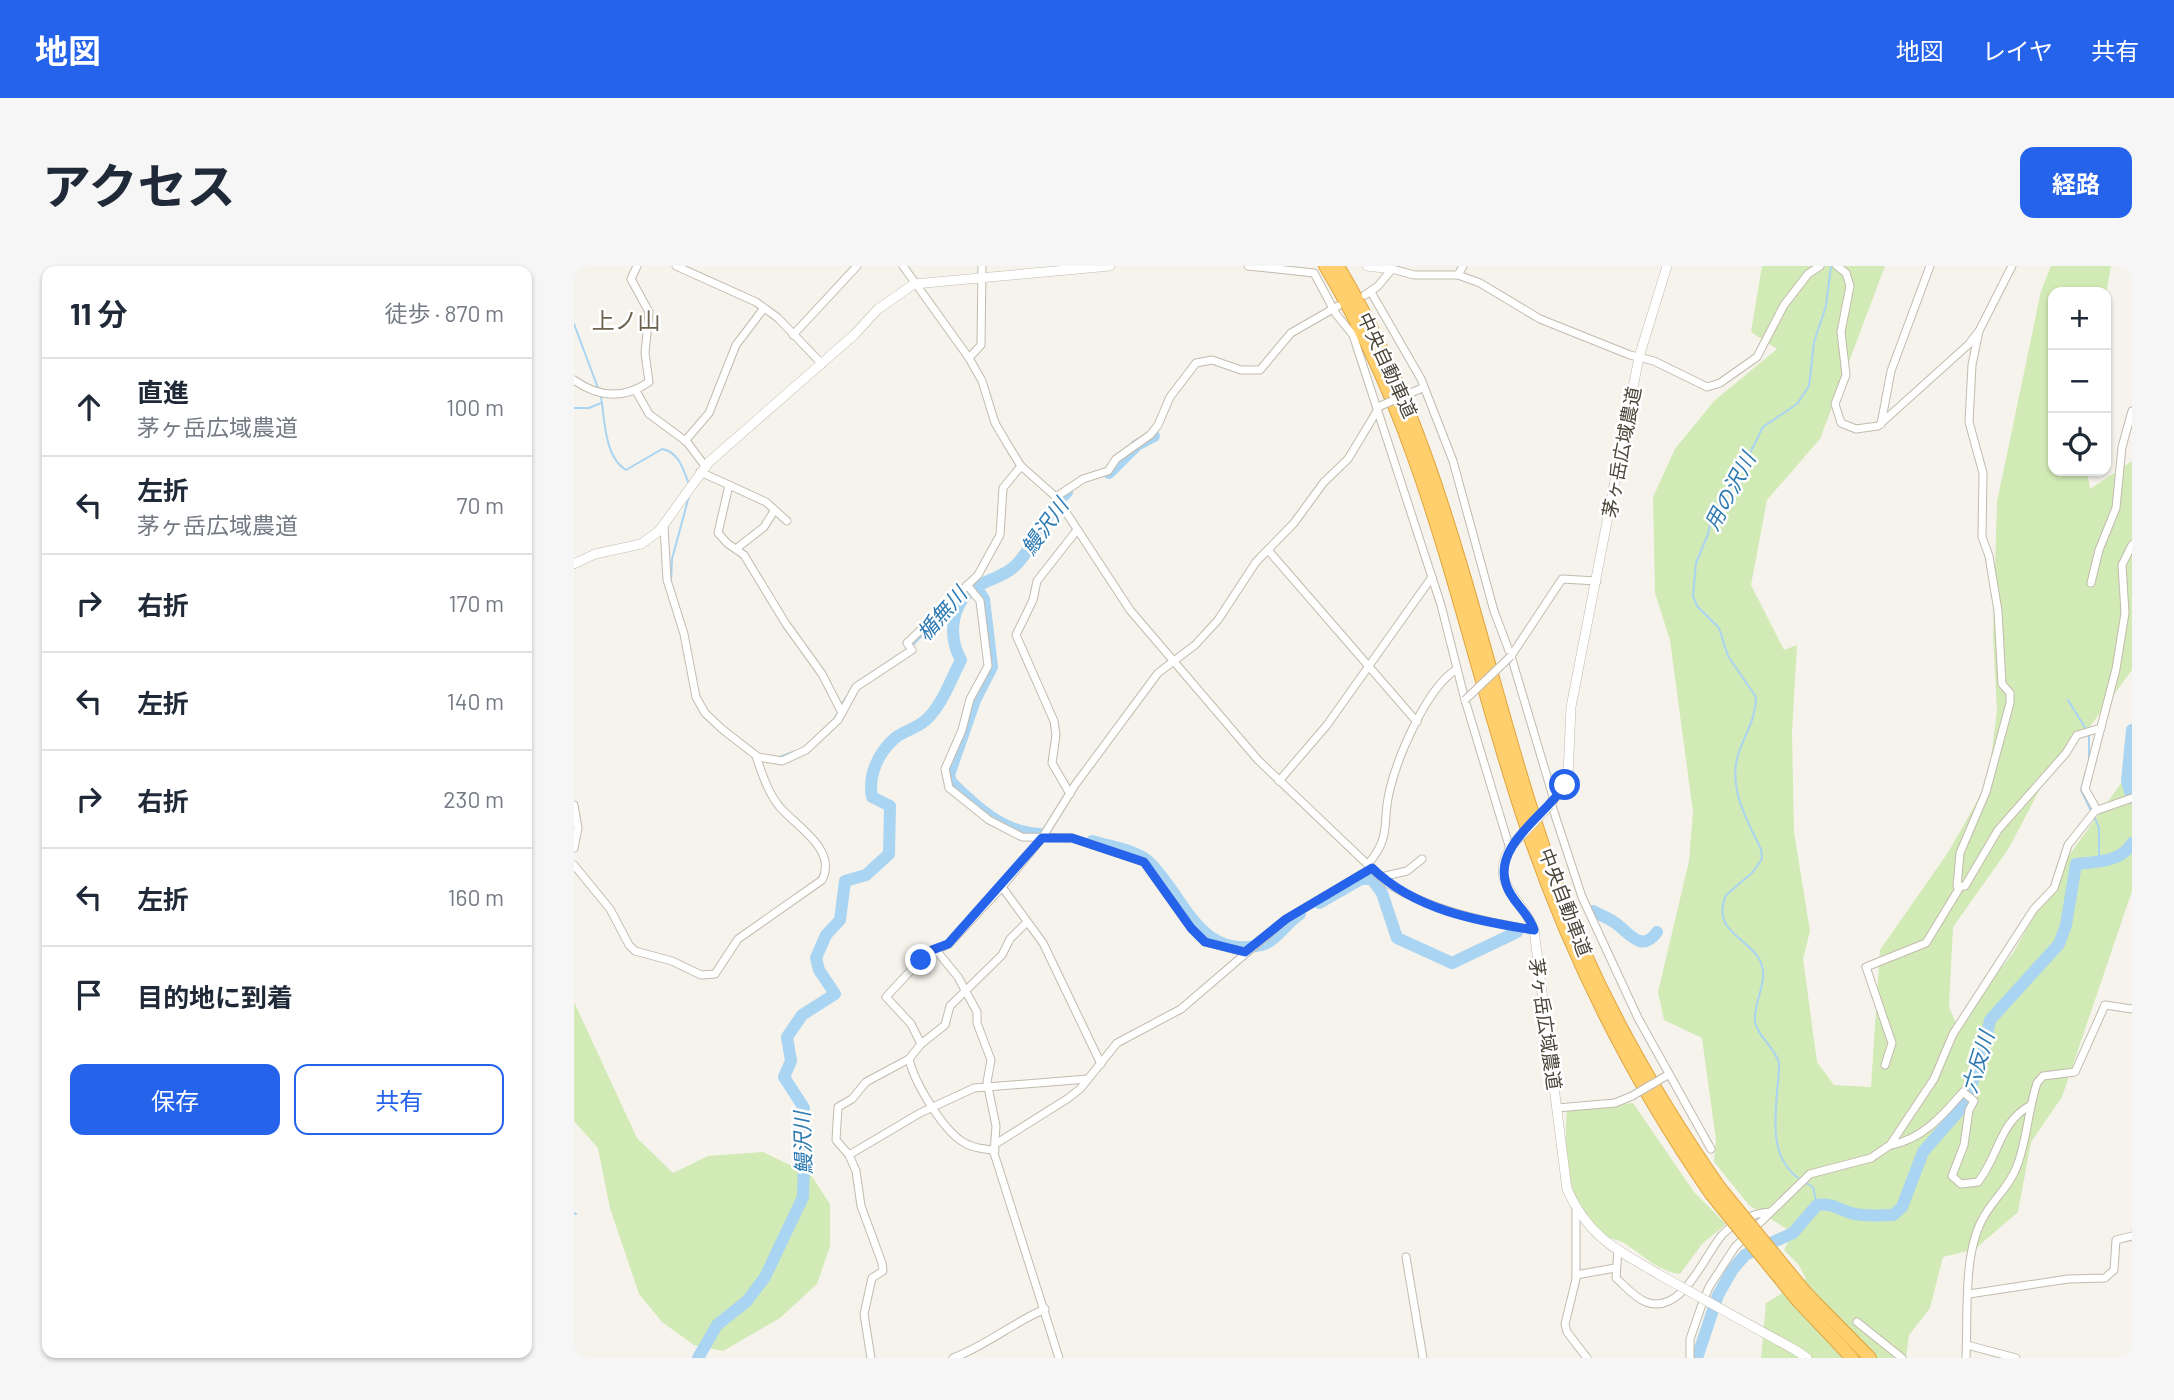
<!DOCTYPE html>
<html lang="ja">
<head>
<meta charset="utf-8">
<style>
	body { margin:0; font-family:Barlow,"Noto Sans JP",sans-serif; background:#f6f6f7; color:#1f2937 }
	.controls { position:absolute; right:21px; top:21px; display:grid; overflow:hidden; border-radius:14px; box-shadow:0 2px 5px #0004 }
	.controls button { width:63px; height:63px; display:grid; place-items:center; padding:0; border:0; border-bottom:2px solid #e0e1e3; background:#fff; color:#1f2937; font:35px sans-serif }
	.stop { position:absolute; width:21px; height:21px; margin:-16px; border:5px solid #2563eb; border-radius:50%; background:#fff }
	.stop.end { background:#2563eb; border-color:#fff; box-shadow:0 2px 7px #0008 }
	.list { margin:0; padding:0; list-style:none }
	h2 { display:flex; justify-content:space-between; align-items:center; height:91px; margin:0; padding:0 28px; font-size:30px }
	h2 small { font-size:23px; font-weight:400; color:#747a83 }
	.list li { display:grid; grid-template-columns:46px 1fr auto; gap:21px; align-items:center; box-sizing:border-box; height:98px; padding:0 28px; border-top:2px solid #e0e1e3 }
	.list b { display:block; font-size:26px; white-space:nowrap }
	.list p { margin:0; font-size:23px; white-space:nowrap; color:#747a83 }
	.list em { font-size:23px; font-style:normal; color:#747a83 }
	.actions { display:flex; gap:14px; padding:21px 28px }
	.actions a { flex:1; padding:16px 0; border:2px solid #2563eb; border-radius:14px; text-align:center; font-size:24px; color:#2563eb }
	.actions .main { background:#2563eb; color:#fff }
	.icon { flex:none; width:38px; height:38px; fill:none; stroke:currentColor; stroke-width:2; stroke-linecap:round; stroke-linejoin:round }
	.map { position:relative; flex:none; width:1558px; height:1092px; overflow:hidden; border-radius:14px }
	header { display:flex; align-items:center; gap:42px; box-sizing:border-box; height:98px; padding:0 35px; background:#2563eb; color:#fff }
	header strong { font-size:33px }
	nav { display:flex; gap:38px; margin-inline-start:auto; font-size:24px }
	.intro { display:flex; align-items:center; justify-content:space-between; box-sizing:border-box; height:168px; padding:0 42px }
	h1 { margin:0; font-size:49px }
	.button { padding:18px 32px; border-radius:14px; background:#2563eb; color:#fff; font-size:24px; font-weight:700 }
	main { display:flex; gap:42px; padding:0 42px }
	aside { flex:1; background:#fff; border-radius:14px; box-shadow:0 2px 5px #0004 }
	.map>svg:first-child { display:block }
	.green { fill:#d2eab5 }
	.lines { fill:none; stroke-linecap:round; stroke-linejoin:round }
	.stream { stroke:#a9d4f2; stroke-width:2 }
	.river { stroke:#a9d4f2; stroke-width:12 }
	.minor-casing { stroke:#c2bbae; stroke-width:9 }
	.tertiary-casing { stroke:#c2bbae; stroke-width:10 }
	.motorway-casing { stroke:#e0a43c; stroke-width:14 }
	.minor { stroke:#fff; stroke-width:7 }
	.tertiary { stroke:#fff; stroke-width:9 }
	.motorway { stroke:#ffcf6e; stroke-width:12 }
	.minor-bridge-casing { stroke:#c2bbae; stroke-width:9; stroke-linecap:butt }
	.tertiary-bridge-casing { stroke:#c2bbae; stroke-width:10; stroke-linecap:butt }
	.motorway-bridge-casing { stroke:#e0a43c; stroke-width:14; stroke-linecap:butt }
	.minor-bridge { stroke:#fff; stroke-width:7 }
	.tertiary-bridge { stroke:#fff; stroke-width:9 }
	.motorway-bridge { stroke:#ffcf6e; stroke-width:12 }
	.route { stroke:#2563eb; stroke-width:9 }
	.labels { text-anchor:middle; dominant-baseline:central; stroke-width:5; stroke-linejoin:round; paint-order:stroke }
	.street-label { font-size:19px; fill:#4b4439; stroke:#fff }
	.water-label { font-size:21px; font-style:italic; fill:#2e7ab2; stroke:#fff }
	.quarter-label { font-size:23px; fill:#6e6250; stroke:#fff }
</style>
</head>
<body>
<header>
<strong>地図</strong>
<nav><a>地図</a><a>レイヤ</a><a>共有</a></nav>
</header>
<div class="intro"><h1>アクセス</h1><a class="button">経路</a></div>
<main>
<aside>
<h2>11 分<small>徒歩 · 870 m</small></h2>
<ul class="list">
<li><svg class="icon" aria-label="ahead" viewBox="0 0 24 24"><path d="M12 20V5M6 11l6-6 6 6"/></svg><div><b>直進</b><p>茅ヶ岳広域農道</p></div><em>100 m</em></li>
<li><svg class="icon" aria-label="left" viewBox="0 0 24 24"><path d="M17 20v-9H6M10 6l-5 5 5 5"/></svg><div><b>左折</b><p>茅ヶ岳広域農道</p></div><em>70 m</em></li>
<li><svg class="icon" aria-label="right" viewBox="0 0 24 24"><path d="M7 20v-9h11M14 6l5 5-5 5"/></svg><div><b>右折</b></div><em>170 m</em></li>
<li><svg class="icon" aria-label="left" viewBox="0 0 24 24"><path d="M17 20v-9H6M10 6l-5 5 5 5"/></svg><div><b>左折</b></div><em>140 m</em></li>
<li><svg class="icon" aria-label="right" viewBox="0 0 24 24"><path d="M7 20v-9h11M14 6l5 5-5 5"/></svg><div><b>右折</b></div><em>230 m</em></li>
<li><svg class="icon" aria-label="left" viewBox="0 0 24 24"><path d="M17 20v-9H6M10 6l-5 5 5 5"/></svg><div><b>左折</b></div><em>160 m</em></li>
<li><svg class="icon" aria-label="arrive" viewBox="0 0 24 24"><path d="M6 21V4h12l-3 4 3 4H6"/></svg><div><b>目的地に到着</b></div></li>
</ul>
<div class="actions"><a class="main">保存</a><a>共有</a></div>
</aside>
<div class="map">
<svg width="1558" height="1092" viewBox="0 0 1558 1092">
	<rect width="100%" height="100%" fill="#f6f3ec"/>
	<g class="green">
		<path d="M1188,0h123l-65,173 -53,61 -16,85 33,65 13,-5 -5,87 2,100 16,99 -7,28 14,103 17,23 37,2 9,-137 69,-99 39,-69 9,-71 -4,-75 4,-134 44,-211 10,-25h60l-5,28 -53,-2v179h34l3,18 42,-28v209l-41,55 -38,39 -44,84 -56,79 -4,80 8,18 56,-72 57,-99 62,-86v123l-70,206 -31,45 -13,70 -43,37 -32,8 -13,51 -21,27 -3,23h-145l5,-55 40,-24 -7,-14 -15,-15 9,-17 -44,-28 -35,-43 2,-22 -14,-102 -38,-18 -6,-28 31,-131 4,-49 -23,-172 -15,-47 -2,-96 22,-48 39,-48 63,-52 -26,-17z"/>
		<path d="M0,736l63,136 36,35 35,-17 55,-4 48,23 19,29v42l-13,38 -37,34 -57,33 -29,-6 -32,-23 -23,-28 -29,-86 -12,-60 -24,-27z"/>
		<path d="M1059,837l61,89 32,32 -24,20 -22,30c-23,-3 -37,-19 -56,-31 -6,-4 -14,-4 -20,-7 -36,-20 -41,-90 -37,-125z"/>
	</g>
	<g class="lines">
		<g class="stream">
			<path d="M0,58l24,64"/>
			<path d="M27,131c4,22 3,60 25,73l36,-21c17,3 21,20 27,35"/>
			<path d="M0,142h15l12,-5"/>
			<path d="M97,316l1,-23 17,-63"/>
			<path d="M384,324l8,-8"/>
			<path d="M338,380l32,-34"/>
			<path d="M1494,434l18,29"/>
			<path d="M267,439l15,-22 42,-28"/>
			<path d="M259,455l6,-10"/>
			<path d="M1515,468v25"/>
			<path d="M205,491l17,-6"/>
			<path d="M1512,505l-5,19 10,21"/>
			<path d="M1520,550l5,12v33"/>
			<path d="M1227,914c-39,-25 -22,-79 -22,-117 -4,-16 -22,-27 -24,-42 -2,-21 17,-43 3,-64 -16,-22 -46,-28 -32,-62l26,-22 10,-14 -1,-10c-15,-30 -35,-65 -21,-100 7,-18 16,-32 16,-52l-28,-41 -9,-28 -22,-22 -4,-10 3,-33 12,-29 4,-19 29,-44 22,-44 34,-23 12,-18 5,-44 12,-36 5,-40"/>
			<path d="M1232,917l7,4 4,18"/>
			<path d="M0,947l2,1"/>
		</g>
		<g class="river">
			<path d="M535,207l28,-28 17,-9"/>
			<path d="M402,321l8,12 8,68 -17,33 -26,75 2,7c24,24 53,51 89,52"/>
			<path d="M1558,464l-5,51 5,17"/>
			<path d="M518,575c16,5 44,9 56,20 38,36 49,99 114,84 13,-3 26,-24 38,-31"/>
			<path d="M745,637l42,-24h11l10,14 15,45 55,25 65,-31"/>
			<path d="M1019,645c7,4 15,7 21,11 15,10 27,32 43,10"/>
			<path d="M124,1092l19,-33 30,-24 18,-24 38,-80 1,-37 -7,-23 7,-29 -20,-31 7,-16 -4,-24 15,-22 33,-21 -16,-24 -3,-12 10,-23 14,-15 5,-39 21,-6 23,-21 1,-48 -18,-9c-4,-22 6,-44 23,-59 10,-8 24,-10 33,-20 15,-15 23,-39 33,-58 -14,-25 -10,-60 18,-75 13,-6 29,-11 38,-21 20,-21 29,-53 50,-72"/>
			<path d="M1123,1092l21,-63 15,-26 12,-14 48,-22 24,-28c15,-2 21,4 34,8 12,4 29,2 42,2l9,-8 21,-55 41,-47 19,-51 7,-34 69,-76 7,-19 10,-61c19,-2 46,-2 56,-21"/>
		</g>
		<g class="minor-casing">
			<g id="minor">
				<path d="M102,0l80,36 22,16 44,46"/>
				<path d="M329,0l66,92 13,23 13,42 16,27 10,16 35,31 74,113 128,150 130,124c45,27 95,37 146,46"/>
				<path d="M674,0l66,7 22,41 17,21 88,270 24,95 45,149"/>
				<path d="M1263,0l9,7 4,13 -9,46 5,43 -11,29 6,19 15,6 22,-3 91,-82 10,-13 33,-65"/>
				<path d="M818,3l22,6h44l5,-9"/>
				<path d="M884,9l22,8 60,36 90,36 24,6 53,26 13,-4 37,-26 27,-52 24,-31 12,-8"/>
				<path d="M797,26l50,87 32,82 41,150 17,45 43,144"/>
				<path d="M791,29l13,-9 14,-17"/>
				<path d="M1405,65l-7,34 -3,57 14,51 -1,64 7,19 9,55 4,73 8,9v10l-24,89 -26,61 -3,33h8l33,-56 68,-77 11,-18 24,-7"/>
				<path d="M219,69l64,-69"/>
				<path d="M395,92l12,-13 1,-79"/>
				<path d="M0,114c25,18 50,19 75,2l-4,-29 4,-41 -18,-33 6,-13"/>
				<path d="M62,125l13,23 38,28 18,24"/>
				<path d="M1307,158l10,-53 39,-105"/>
				<path d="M111,175l24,-28 27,-68 28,-37"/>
				<path d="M126,206l29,13 -11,48 9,10 17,12 42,69 36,50 20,39"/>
				<path d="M155,219l37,17 21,19"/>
				<path d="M482,231l27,-18 25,-8 8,-12 34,-24 8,-10 12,-28 26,-34 16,-3 29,10h19l31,-37 47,-27"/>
				<path d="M90,260l3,54 17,54 12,63 9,16 17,16 36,28 24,4 24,-11 32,-30 18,-33 56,-37 -5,-7 71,-68 22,-40 3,-47 18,-22"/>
				<path d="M163,282l27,-21 10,-16"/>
				<path d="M694,284l149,172"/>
				<path d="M1517,317l8,-33 17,-42 6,-61 10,-36"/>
				<path d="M393,319l13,16 8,65 -18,33 -8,31 -17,39 4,19 40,32 33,17 50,1 72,24 47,66 14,14 40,10"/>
				<path d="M937,390l51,-77 35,2"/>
				<path d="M705,515l48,-56 105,-148"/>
				<path d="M496,528l-18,-31 4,-28 -2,-14 -38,-86 17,-35 4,-19 40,-51"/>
				<path d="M977,537l31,94 56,121 73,131"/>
				<path d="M0,539l4,23 -4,20"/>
				<path d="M1523,544l-12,-21 31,-120 9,-56 -3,-48 10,-20"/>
				<path d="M794,598c25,-29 13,-41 22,-75 8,-33 37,-102 67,-120"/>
				<path d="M0,599l36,44 19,36 6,6 37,10 29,14 14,-1 23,-35 84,-59c16,-31 -27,-54 -43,-74 -11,-13 -18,-35 -23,-50"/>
				<path d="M807,611l26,-6 15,-12"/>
				<path d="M453,656l-17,17 -8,16 -52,51 -5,19 -24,19 -12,15 -43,23 -14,17 -14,8 -2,33 13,15 71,-42 54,-25 114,-9"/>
				<path d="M362,684l13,-6 53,-57"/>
				<path d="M347,778l-10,-20 -25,-27 42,-45 8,-2 22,27 19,35v11l14,37 -4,22 9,44 -2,27 65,205"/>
				<path d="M335,793c5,23 34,71 54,83 9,6 21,7 32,8"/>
				<path d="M527,798l-58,-121 -41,-56 40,-49 33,-53 83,-112 37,-28 23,-25 38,-58 38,-39 30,-41 24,-23 32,-53"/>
				<path d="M1311,799l7,-22 -26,-76 60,-24 34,-56"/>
				<path d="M983,842l58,-5 17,-7"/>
				<path d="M423,877l70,-44 13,-10 37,-46 64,-34 105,-90 86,-51"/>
				<path d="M1317,879c32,-6 52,-30 72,-53l11,9 -5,9 -5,35 -12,31 9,8 17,-2c21,-26 21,-60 53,-77"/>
				<path d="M275,889l7,16 5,35 21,57 1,8 -11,7 -8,36 7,44"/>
				<path d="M1002,941v72l-11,45 2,8 20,26"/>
				<path d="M1044,984l-2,28c9,8 19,20 30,24 36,14 58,-46 76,-67 12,-13 31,-22 48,-23"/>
				<path d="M832,991l17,101"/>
				<path d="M1002,1009l39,-7"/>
				<path d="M1395,1028l99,-15 37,-1 9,-8 2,-30 16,-4"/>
				<path d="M1283,1056l45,36"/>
				<path d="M1393,1079l49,13"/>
				<path d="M379,1092c33,-12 59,-35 92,-49"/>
				<path d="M1116,1092v-19l11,-32 8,-20 26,-40 75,-73 61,-16 19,-13 44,-66 19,-45 81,-125 20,-21 14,-43 27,-34 37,-13"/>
				<path d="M1392,1092c2,-40 -3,-103 16,-138 10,-20 27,-32 35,-54 10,-26 11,-56 20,-83l6,-7 32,-4 30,-67 27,4"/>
			</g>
		</g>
		<g class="tertiary-casing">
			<g id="tertiary">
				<path d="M793,0l25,3"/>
				<path d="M0,298l21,-10 46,-10 18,-13 50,-69 145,-127 24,-26 36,-25 196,-18"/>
				<path d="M976,539l18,-29 3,-69 68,-350 28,-91"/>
				<path d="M939,578c-28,40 11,54 21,86l33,259c21,48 50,61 93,86"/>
				<path d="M1223,1085l10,7"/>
			</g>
		</g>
		<g class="motorway-casing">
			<g id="motorway">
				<path d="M751,0c104,172 136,363 198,551 45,135 107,260 188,377"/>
				<path d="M764,0c113,189 143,406 216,611 40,111 99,215 166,311"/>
				<path d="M1232,1027l64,65"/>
				<path d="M1224,1035l54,57"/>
			</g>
		</g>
		<use href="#minor" class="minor"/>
		<use href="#tertiary" class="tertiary"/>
		<use href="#motorway" class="motorway"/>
		<g class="minor-bridge-casing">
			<g id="minor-bridge">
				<path d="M806,140l40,-17"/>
				<path d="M891,434l46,-44"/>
				<path d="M1058,830l34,-20"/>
			</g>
		</g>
		<g class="tertiary-bridge-casing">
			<g id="tertiary-bridge">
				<path d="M939,578l37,-39"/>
				<path d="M1086,1009l137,76"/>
			</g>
		</g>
		<g class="motorway-bridge-casing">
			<g id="motorway-bridge">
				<path d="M1146,922l86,105"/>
				<path d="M1137,928l87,107"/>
			</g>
		</g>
		<use href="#minor-bridge" class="minor-bridge"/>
		<use href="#tertiary-bridge" class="tertiary-bridge"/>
		<use href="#motorway-bridge" class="motorway-bridge"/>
	</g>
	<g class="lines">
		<path class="route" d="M347,694l11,-10 16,-6 94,-106h30l72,24 47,66 14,14 40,10 41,-33 86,-51c43,42 105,53 162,62 -5,-18 -23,-28 -28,-46 -13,-39 41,-70 59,-99"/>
	</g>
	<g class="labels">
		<g class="street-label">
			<text transform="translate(814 99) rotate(65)">中央自動車道</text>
			<text transform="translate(1047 186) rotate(-79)">茅ヶ岳広域農道</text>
			<text transform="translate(992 636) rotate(69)">中央自動車道</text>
			<text transform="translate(972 758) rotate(82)">茅ヶ岳広域農道</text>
		</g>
		<g class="water-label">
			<text transform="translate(1155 225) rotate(-62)">用の沢川</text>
			<text transform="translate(470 260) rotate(-54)">鰻沢川</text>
			<text transform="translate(367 347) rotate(-49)">楯無川</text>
			<text transform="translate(1403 796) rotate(-73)">六反川</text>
			<text transform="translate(228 877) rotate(-92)">鰻沢川</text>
		</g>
		<g class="quarter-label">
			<text x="52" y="54">上ノ山</text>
		</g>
	</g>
</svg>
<div class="controls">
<button>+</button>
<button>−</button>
<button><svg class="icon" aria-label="locate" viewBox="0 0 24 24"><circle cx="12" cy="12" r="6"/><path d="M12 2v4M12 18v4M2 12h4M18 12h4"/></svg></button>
</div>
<div class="stop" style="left:991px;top:519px"></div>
<div class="stop end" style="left:347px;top:694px"></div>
</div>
</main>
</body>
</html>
